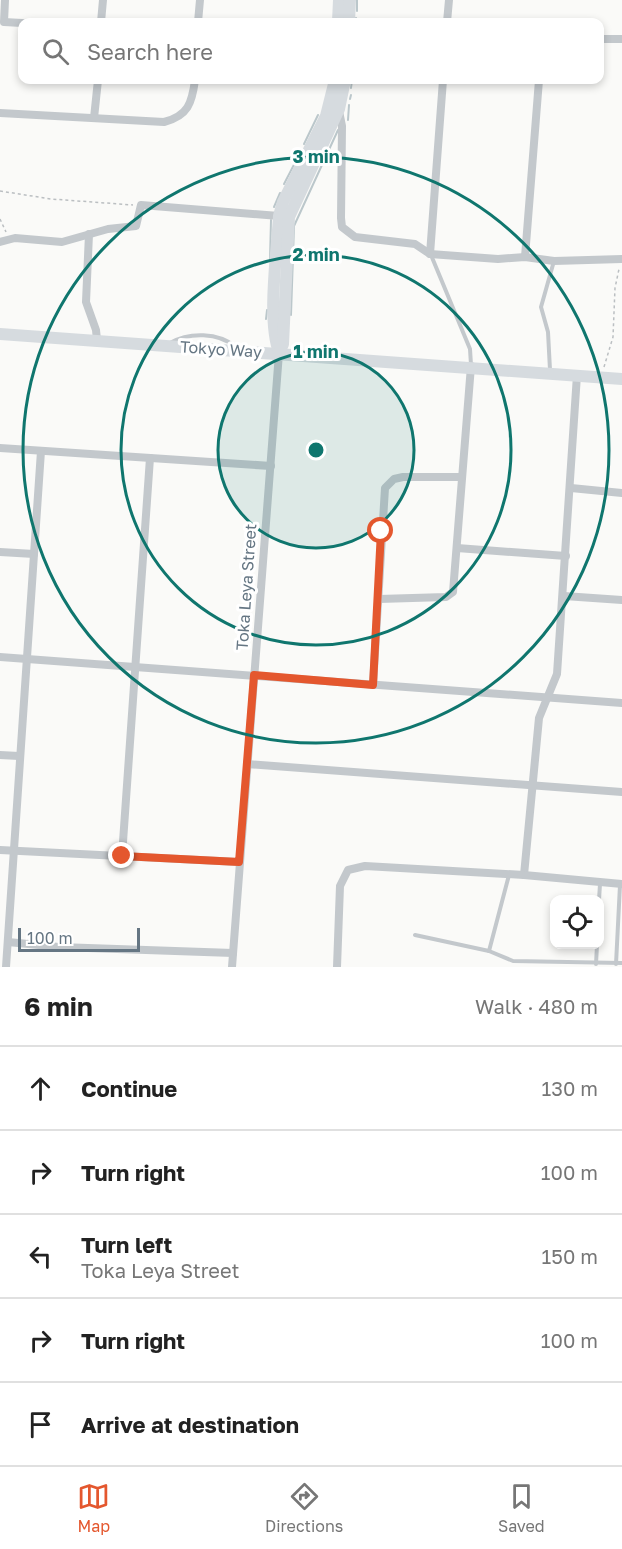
<!DOCTYPE html>
<html lang="en">
<head>
<meta charset="utf-8">
<style>
	body { margin:0; font-family:"Golos Text",sans-serif; background:#f2f2f2; color:#222 }
	.controls { position:absolute; right:18px; bottom:18px; display:grid; overflow:hidden; border-radius:12px; box-shadow:0 3px 9px #0003 }
	.controls button { width:54px; height:54px; display:grid; place-items:center; padding:0; border:0; border-bottom:2px solid #e0e0e0; background:#fff; color:#222; font:30px sans-serif }
	.scale { position:absolute; left:18px; bottom:15px; width:122px; box-sizing:border-box; padding-left:6px; border:3px solid #657683; border-top:0; font-size:16px; line-height:21px; white-space:nowrap; color:#657683; -webkit-text-stroke:4px #fff; paint-order:stroke }
	.stop { position:absolute; width:18px; height:18px; margin:-14px; border:4px solid #e4572e; border-radius:50%; background:#fff }
	.stop.end { background:#e4572e; border-color:#fff; box-shadow:0 2px 6px #0008 }
	.list { margin:0; padding:0; list-style:none }
	h2 { display:flex; justify-content:space-between; align-items:center; height:78px; margin:0; padding:0 24px; font-size:26px }
	h2 small { font-size:20px; font-weight:400; color:#767676 }
	.list li { display:grid; grid-template-columns:39px 1fr auto; gap:18px; align-items:center; box-sizing:border-box; height:84px; padding:0 24px; border-top:2px solid #e0e0e0 }
	.list b { display:block; font-size:22px; white-space:nowrap }
	.list p { margin:0; font-size:20px; white-space:nowrap; color:#767676 }
	.list em { font-size:20px; font-style:normal; color:#767676 }
	.icon { flex:none; width:33px; height:33px; fill:none; stroke:currentColor; stroke-width:2; stroke-linecap:round; stroke-linejoin:round }
	.map { position:relative; flex:none; width:622px; height:967px; overflow:hidden }
	.search { position:absolute; background:#fff; box-shadow:0 3px 9px #0003; left:18px; right:18px; top:18px; height:66px; display:flex; align-items:center; gap:15px; box-sizing:border-box; padding:0 21px; border-radius:12px; color:#767676; font-size:22px }
	.sheet { height:498px; background:#fff }
	nav { display:flex; justify-content:space-around; align-items:center; box-sizing:border-box; height:84px; border-top:2px solid #e0e0e0; background:#fff; font-size:16px; color:#767676 }
	nav a { display:grid; justify-items:center; gap:3px }
	nav .on { color:#e4572e }
	.map>svg:first-child { display:block }
	.lines { fill:none; stroke-linecap:round; stroke-linejoin:round }
	.stream { stroke:#bbc7cb; stroke-width:2 }
	.path { stroke:#bbbfc2; stroke-width:1.5; stroke-dasharray:3 3; stroke-linecap:butt }
	.lane { stroke:#c3c8cc; stroke-width:4 }
	.street { stroke:#c3c8cc; stroke-width:8 }
	.secondary { stroke:#d6dbdf; stroke-width:12 }
	.route { stroke:#e4572e; stroke-width:8 }
	.ring { fill:none; stroke:#0f766e; stroke-width:3 }
	.labels { text-anchor:middle; dominant-baseline:central; stroke-width:6; stroke-linejoin:round; paint-order:stroke }
	.street-label { font-size:16px; fill:#657683; stroke:#fff }
	.centre { fill:#0f766e; stroke:#fff; stroke-width:3 }
	.ring-label { font-size:18px; text-anchor:middle; font-weight:bold; fill:#0f766e; stroke:#fff; stroke-width:6; stroke-linejoin:round; paint-order:stroke }
</style>
</head>
<body>
<div class="map">
<svg width="622" height="967" viewBox="0 0 622 967">
	<rect width="100%" height="100%" fill="#fafaf8"/>
	<g class="lines">
		<g class="stream">
			<path d="M357,11v-11"/>
			<path d="M356,22v-4"/>
			<path d="M328,82v-2"/>
			<path d="M351,88l1,-8"/>
			<path d="M350,99l1,-4"/>
			<path d="M348,120l1,-15"/>
			<path d="M304,144l14,-29"/>
			<path d="M284,184l15,-29"/>
			<path d="M274,207l6,-14"/>
			<path d="M270,259l1,-39"/>
			<path d="M291,315l3,-89 44,-96"/>
			<path d="M266,319l1,-9"/>
		</g>
		<g class="path">
			<path d="M0,191l51,8 82,6"/>
			<path d="M0,219l6,13"/>
			<path d="M604,367l9,-30 2,-49 4,-19"/>
		</g>
		<g class="lane">
			<path d="M431,255l39,94 1,16"/>
			<path d="M170,343c19,-11 48,-11 66,4"/>
			<path d="M550,370l-2,-38 -7,-25 13,-46"/>
			<path d="M599,900l1,-16"/>
			<path d="M415,935l74,16 24,10 109,2"/>
			<path d="M489,951l20,-76"/>
			<path d="M596,964l1,-19"/>
			<path d="M616,964l4,-79"/>
		</g>
		<g class="street">
			<path d="M5,0l-1,22 18,1"/>
			<path d="M101,22l2,-22"/>
			<path d="M198,22l2,-22"/>
			<path d="M447,22l2,-22"/>
			<path d="M600,39h22"/>
			<path d="M339,111l3,15 -1,92 1,9 13,10 60,7 15,10 68,5 27,-2 29,4 68,-2"/>
			<path d="M0,113l164,9c24,-6 28,-19 31,-42"/>
			<path d="M94,118l4,-38"/>
			<path d="M89,234l-3,68 10,28 1,10"/>
			<path d="M0,242l15,-4 47,4 46,-13 28,-3 5,-21 138,11"/>
			<path d="M430,254l13,-174"/>
			<path d="M525,257l14,-177"/>
			<path d="M0,448l271,18"/>
			<path d="M571,488l51,5"/>
			<path d="M457,548l109,8"/>
			<path d="M0,552l34,2"/>
			<path d="M564,596l58,4"/>
			<path d="M379,599l67,-2 7,-5 18,-226"/>
			<path d="M0,657l622,46"/>
			<path d="M373,685l12,-197 9,-9 9,-2h58"/>
			<path d="M0,755l19,1"/>
			<path d="M247,764l375,28"/>
			<path d="M0,850l239,12"/>
			<path d="M122,856l28,-398"/>
			<path d="M524,875l15,-157 18,-44 20,-299"/>
			<path d="M8,942l51,5 174,6"/>
			<path d="M6,967l35,-516"/>
			<path d="M232,967l47,-614"/>
			<path d="M337,967l3,-81 8,-16 17,-4 159,9 98,9"/>
		</g>
		<g class="secondary">
			<path d="M338,22l1,-22"/>
			<path d="M349,22l1,-22"/>
			<path d="M0,334l622,45"/>
			<path d="M279,352c-12,-32 -2,-100 0,-136l4,-14 43,-86 9,-36"/>
			<path d="M279,353l4,-9 6,-127 50,-108 6,-29"/>
		</g>
	</g>
	<g class="lines">
		<path class="route" d="M122,856l117,6 15,-187 119,10 8,-154"/>
	</g>
	<circle cx="316" cy="450" r="98" fill="#0f766e" fill-opacity=".12"/>
	<g class="ring">
		<circle cx="316" cy="450" r="98"/>
		<circle cx="316" cy="450" r="195"/>
		<circle cx="316" cy="450" r="293"/>
	</g>
	<g class="labels">
		<g class="street-label">
			<text transform="translate(221 349) rotate(4)">Tokyo Way</text>
			<text transform="translate(246 587) rotate(-86)">Toka Leya Street</text>
		</g>
	</g>
	<circle cx="316" cy="450" r="9" class="centre"/>
	<g class="ring-label">
		<text x="316" y="163">3 min</text>
		<text x="316" y="261">2 min</text>
		<text x="316" y="358">1 min</text>
	</g>
</svg>
<div class="controls">
<button><svg class="icon" aria-label="locate" viewBox="0 0 24 24"><circle cx="12" cy="12" r="6"/><path d="M12 2v4M12 18v4M2 12h4M18 12h4"/></svg></button>
</div>
<div class="scale">100 m</div>
<div class="stop" style="left:381px;top:531px"></div>
<div class="stop end" style="left:122px;top:856px"></div>
<div class="search"><svg class="icon" aria-label="search" viewBox="0 0 24 24"><circle cx="10" cy="10" r="6"/><path d="M15 15l6 6"/></svg>Search here</div>
</div>
<section class="sheet">
<h2>6 min<small>Walk · 480 m</small></h2>
<ul class="list">
<li><svg class="icon" aria-label="ahead" viewBox="0 0 24 24"><path d="M12 20V5M6 11l6-6 6 6"/></svg><div><b>Continue</b></div><em>130 m</em></li>
<li><svg class="icon" aria-label="right" viewBox="0 0 24 24"><path d="M7 20v-9h11M14 6l5 5-5 5"/></svg><div><b>Turn right</b></div><em>100 m</em></li>
<li><svg class="icon" aria-label="left" viewBox="0 0 24 24"><path d="M17 20v-9H6M10 6l-5 5 5 5"/></svg><div><b>Turn left</b><p>Toka Leya Street</p></div><em>150 m</em></li>
<li><svg class="icon" aria-label="right" viewBox="0 0 24 24"><path d="M7 20v-9h11M14 6l5 5-5 5"/></svg><div><b>Turn right</b></div><em>100 m</em></li>
<li><svg class="icon" aria-label="arrive" viewBox="0 0 24 24"><path d="M6 21V4h12l-3 4 3 4H6"/></svg><div><b>Arrive at destination</b></div></li>
</ul>
</section>
<nav>
<a class="on"><svg class="icon" aria-label="map" viewBox="0 0 24 24"><path d="M3 6l6-2 6 2 6-2v14l-6 2-6-2-6 2zM9 4v14M15 6v14"/></svg>Map</a>
<a><svg class="icon" aria-label="directions" viewBox="0 0 24 24"><path d="M12 3l9 9-9 9-9-9zM9 14v-3h6M13 9l2 2-2 2"/></svg>Directions</a>
<a><svg class="icon" aria-label="saved" viewBox="0 0 24 24"><path d="M7 4h10v16l-5-4-5 4z"/></svg>Saved</a>
</nav>
</body>
</html>
